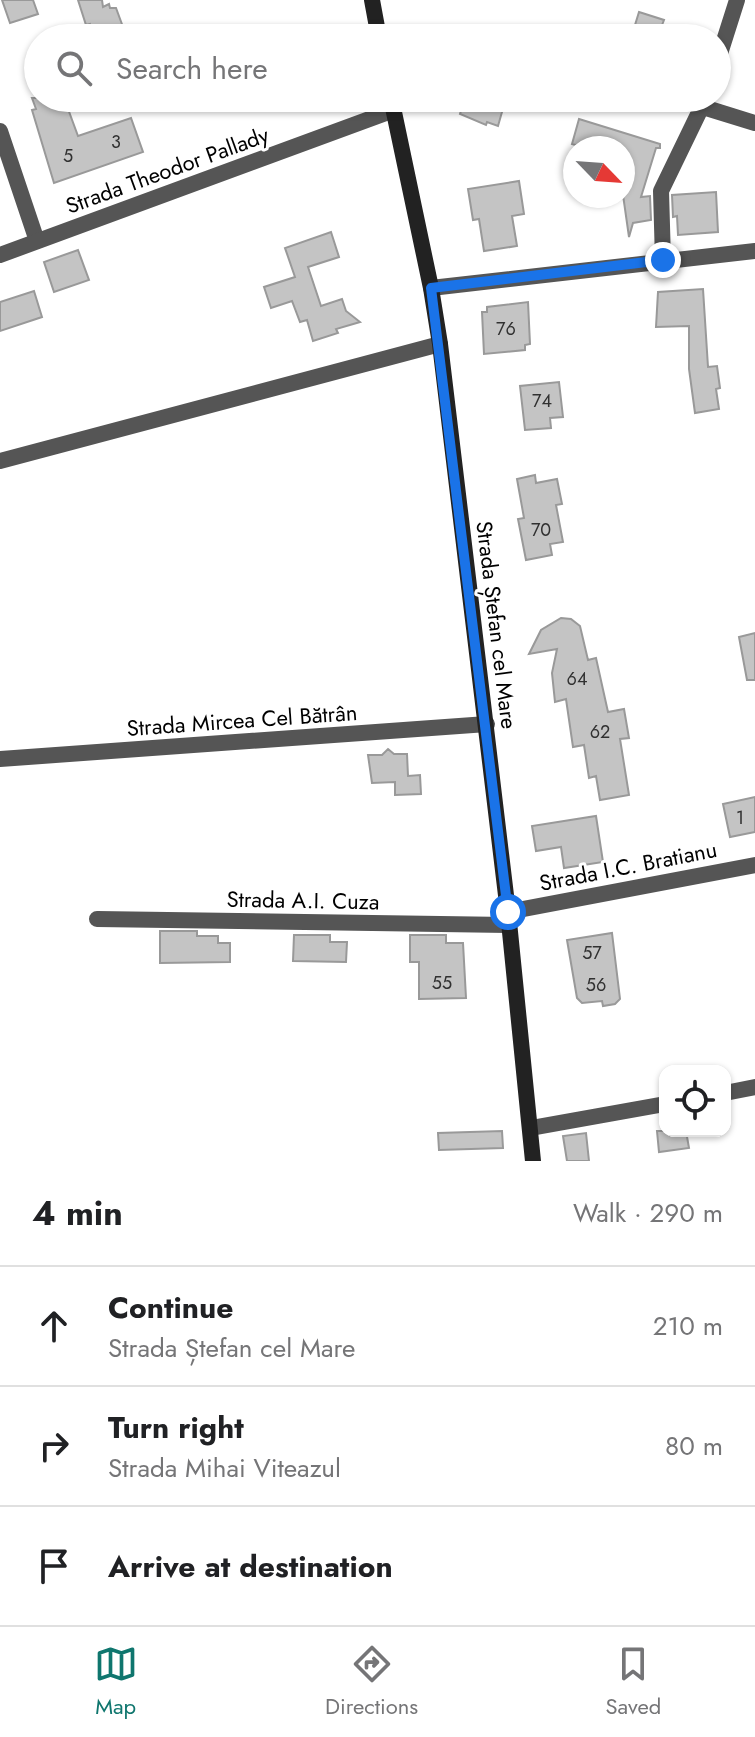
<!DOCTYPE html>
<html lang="en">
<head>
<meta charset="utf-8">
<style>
	body { margin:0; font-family:Jost,sans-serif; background:#f2f2f2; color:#202124 }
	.controls { position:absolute; right:24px; bottom:24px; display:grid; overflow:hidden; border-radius:16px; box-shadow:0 2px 6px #0004 }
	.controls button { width:72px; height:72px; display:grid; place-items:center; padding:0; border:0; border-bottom:2px solid #e0e0e0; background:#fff; color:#202124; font:40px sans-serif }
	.compass { position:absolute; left:563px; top:136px; width:72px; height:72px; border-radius:50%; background:#fff; box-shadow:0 2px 6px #0004; rotate:115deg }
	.stop { position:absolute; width:24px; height:24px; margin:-18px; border:6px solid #1a73e8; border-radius:50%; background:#fff }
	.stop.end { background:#1a73e8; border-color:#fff; box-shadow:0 2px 8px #0008 }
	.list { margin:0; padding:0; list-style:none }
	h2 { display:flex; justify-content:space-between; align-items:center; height:104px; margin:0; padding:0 32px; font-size:34px }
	h2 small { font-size:26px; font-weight:400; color:#757577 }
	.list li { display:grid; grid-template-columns:52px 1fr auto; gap:24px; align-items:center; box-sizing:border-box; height:120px; padding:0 32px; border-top:2px solid #e0e0e0 }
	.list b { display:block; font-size:30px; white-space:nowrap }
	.list p { margin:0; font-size:26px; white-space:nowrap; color:#757577 }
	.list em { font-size:26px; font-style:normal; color:#757577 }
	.icon { flex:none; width:44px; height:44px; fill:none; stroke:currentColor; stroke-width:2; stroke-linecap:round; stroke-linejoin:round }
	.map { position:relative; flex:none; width:755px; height:1161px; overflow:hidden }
	.search { position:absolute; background:#fff; box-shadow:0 2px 6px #0004; left:24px; right:24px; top:24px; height:88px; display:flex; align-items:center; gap:20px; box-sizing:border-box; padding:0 28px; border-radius:44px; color:#757577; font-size:30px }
	.sheet { height:464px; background:#fff }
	nav { display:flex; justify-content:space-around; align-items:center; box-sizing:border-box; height:112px; border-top:2px solid #e0e0e0; background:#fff; font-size:22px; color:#757577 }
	nav a { display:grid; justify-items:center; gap:4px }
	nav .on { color:#0f766e }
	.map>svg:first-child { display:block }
	.building { fill:#c4c4c4; stroke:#999; stroke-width:2 }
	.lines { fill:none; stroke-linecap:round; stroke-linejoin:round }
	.street { stroke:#555; stroke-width:16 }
	.secondary { stroke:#222; stroke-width:16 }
	.route { stroke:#1a73e8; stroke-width:10 }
	.labels { text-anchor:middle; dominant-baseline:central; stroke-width:6; stroke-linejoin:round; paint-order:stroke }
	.number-label { font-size:18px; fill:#313131 }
	.street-label { font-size:22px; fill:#000; stroke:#fff }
</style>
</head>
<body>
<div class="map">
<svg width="755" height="1161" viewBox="0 0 755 1161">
	<rect width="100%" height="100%" fill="#fff"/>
	<g class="building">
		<path d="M2,0h31l5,14 -28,9z"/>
		<path d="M78,0h24l1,7 6,-3 1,4h6l7,19 -10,3 2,4 -21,4 -4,-14 -4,1z"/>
		<path d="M639,12l25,8 -7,18h-26z"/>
		<path d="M32,98h32l14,38 53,-18 12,34 -89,31 -22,-73 4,-1z"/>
		<path d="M465,98h38l-2,6 3,1 -6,21 -11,-4 -1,3 -26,-11z"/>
		<path d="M579,119l81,25v4h-4l-15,49 9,-1 1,24 -18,3 -4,14 -6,-42v-47h-37l-14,-4z"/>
		<path d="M519,181l5,33 -12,2 5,30 -33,5 -5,-32 -6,1 -5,-31z"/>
		<path d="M716,192l2,40 -40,3 -1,-19 -4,1 -1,-22z"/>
		<path d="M331,232l8,25 -31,10 13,39 21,-7 4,12 14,11 -24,7 2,4 -25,8 -6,-21 -7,2 -8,-21 -21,7 -7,-21 31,-10 -10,-29z"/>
		<path d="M78,250l11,30 -35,12 -10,-30z"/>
		<path d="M703,289l5,78 9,-1 3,22 -4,1 3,20 -24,4 -6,-44v-43l-33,1 2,-35z"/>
		<path d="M34,291l8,26 -42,14v-29z"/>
		<path d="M528,302l2,42 -5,1v5l-41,4 -2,-42h5v-5z"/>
		<path d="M559,382l4,35 -13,1 1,10 -26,2 -5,-44z"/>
		<path d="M535,475l1,8 21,-4 5,25 -6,1 7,37 -13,2 2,11 -26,5 -8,-41 6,-1 -7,-39z"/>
		<path d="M561,618l10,1 9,7 8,34 8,-2 12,54 16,-3 5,29 -9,1 9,56 -29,5 -4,-24 -7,2 -5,-33 -11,2 -7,-48 -11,3 -3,-29 5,-24 -28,5 12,-24z"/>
		<path d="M755,633v47h-8l-8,-43z"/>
		<path d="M388,749l6,5h13l1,22 12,-1 1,19 -26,1v-13l-23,1 -4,-28h14z"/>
		<path d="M755,797v35l-25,5 -7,-33z"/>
		<path d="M596,816l7,46 -39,6 -3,-21 -25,4 -4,-25z"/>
		<path d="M160,931h37v5h21v7h12v19l-70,1z"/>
		<path d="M612,933l8,66 -5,5 -12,2 -1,-5 -20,2 -5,-5 -10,-58z"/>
		<path d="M294,935h36v7h17l-1,20 -53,-1z"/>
		<path d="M410,935h36v8h17l3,55 -47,1v-37h-9z"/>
		<path d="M502,1131l1,17 -64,2 -1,-17z"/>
		<path d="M657,1131h29l3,17 -30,4z"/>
		<path d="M586,1133l3,28h-22l-4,-25z"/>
	</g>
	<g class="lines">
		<g class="street">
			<path d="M717,63l20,-63"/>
			<path d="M703,107l52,16"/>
			<path d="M0,131l37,110"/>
			<path d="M0,255l394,-145"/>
			<path d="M663,260l-2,-69 45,-93"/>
			<path d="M431,288l324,-37"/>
			<path d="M0,461l440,-117"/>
			<path d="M0,759l487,-35"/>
			<path d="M508,912l247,-47"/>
			<path d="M97,919l411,6"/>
			<path d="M725,1093l30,-6"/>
			<path d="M531,1128l134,-24"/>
		</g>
		<g class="secondary">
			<path d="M372,0l7,38"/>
			<path d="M391,98l40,190 9,56 68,568 25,249"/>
		</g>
	</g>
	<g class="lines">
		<path class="route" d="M508,912l-77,-624 232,-28"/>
	</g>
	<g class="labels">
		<g class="number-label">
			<text x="116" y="142">3</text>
			<text x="68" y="156">5</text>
			<text x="506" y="329">76</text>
			<text x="542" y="401">74</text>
			<text x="541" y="530">70</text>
			<text x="577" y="679">64</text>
			<text x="600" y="732">62</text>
			<text x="740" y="818">1</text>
			<text x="592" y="953">57</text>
			<text x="442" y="983">55</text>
			<text x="596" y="985">56</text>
		</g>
		<g class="street-label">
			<text transform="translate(167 170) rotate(-20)">Strada Theodor Pallady</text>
			<text transform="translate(497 625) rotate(83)">Strada Ștefan cel Mare</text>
			<text transform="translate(242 720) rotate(-4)">Strada Mircea Cel Bătrân</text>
			<text transform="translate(628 866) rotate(-11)">Strada I.C. Bratianu</text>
			<text transform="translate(303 900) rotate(1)">Strada A.I. Cuza</text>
		</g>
	</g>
</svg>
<div class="controls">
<button><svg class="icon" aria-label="locate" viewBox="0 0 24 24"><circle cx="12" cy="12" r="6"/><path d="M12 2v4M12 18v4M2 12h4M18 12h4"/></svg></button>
</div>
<svg class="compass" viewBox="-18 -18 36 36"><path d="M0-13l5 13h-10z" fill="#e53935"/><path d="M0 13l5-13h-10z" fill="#757577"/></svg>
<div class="stop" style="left:508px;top:912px"></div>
<div class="stop end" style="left:663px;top:260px"></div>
<div class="search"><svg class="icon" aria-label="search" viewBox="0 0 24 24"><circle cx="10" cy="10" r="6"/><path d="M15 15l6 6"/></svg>Search here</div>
</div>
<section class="sheet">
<h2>4 min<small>Walk · 290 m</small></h2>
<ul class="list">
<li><svg class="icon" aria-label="ahead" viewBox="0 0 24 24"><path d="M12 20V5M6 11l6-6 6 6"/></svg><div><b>Continue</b><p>Strada Ștefan cel Mare</p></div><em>210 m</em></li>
<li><svg class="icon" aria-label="right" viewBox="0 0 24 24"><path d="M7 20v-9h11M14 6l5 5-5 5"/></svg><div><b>Turn right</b><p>Strada Mihai Viteazul</p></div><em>80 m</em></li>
<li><svg class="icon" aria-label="arrive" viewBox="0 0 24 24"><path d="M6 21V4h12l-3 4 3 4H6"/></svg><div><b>Arrive at destination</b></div></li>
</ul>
</section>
<nav>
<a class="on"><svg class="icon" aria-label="map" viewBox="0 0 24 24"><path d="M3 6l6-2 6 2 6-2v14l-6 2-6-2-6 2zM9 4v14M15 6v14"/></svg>Map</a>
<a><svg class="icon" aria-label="directions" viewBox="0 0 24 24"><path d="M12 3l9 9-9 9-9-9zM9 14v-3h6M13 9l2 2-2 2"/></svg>Directions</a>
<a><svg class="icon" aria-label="saved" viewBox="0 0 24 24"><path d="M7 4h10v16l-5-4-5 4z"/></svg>Saved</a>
</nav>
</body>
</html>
